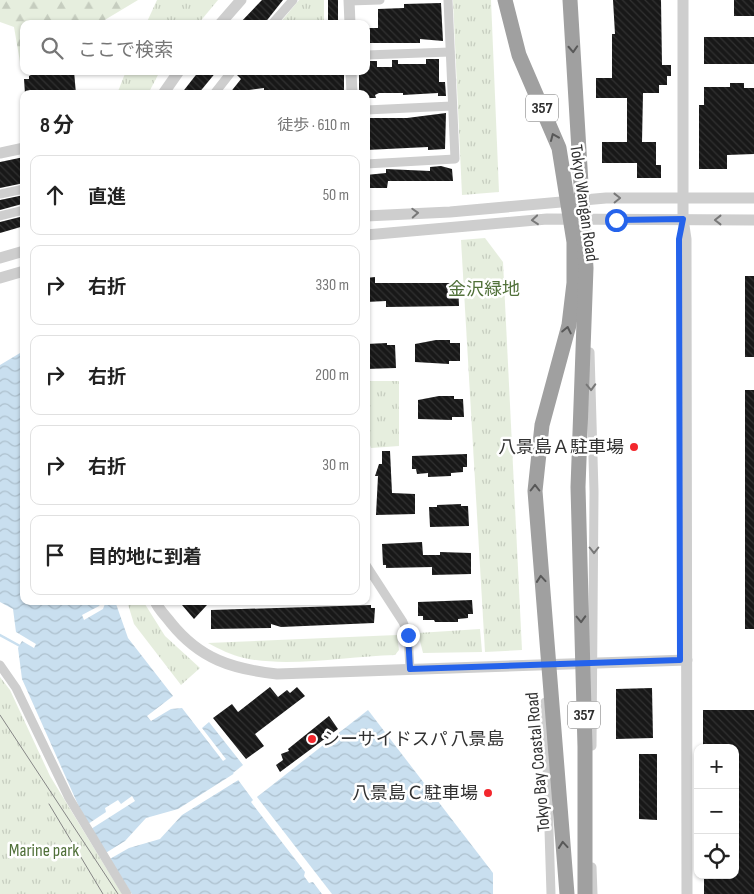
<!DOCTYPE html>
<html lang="ja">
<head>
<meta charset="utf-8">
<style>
	body { margin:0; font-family:"Sofia Sans Condensed","Noto Sans JP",sans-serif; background:#f2f2f2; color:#222 }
	.controls { position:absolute; right:15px; bottom:15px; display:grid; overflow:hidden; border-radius:10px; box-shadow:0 1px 4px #0004 }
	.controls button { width:45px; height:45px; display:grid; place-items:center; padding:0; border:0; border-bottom:1px solid #e0e0e0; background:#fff; color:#222; font:25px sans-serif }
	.stop { position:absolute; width:15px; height:15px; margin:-11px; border:4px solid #2563eb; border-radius:50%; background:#fff }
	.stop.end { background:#2563eb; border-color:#fff; box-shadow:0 1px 5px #0008 }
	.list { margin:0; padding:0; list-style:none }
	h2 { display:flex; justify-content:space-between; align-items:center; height:65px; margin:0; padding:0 20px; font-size:21px }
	h2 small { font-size:16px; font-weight:400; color:#767676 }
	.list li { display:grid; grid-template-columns:32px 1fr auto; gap:15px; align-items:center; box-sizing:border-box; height:80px; margin:0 10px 10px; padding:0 10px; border:1px solid #e0e0e0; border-radius:10px }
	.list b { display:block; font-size:19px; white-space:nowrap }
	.list em { font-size:16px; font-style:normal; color:#767676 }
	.icon { flex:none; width:28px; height:28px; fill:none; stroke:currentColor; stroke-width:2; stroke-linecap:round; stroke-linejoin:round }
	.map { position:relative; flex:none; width:754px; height:894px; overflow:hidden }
	.search { position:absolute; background:#fff; box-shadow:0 1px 4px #0004; left:20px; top:20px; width:350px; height:55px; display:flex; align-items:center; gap:12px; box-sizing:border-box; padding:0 18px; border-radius:10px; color:#767676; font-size:19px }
	.panel { position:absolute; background:#fff; box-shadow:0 1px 4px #0004; left:20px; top:90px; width:350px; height:515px; border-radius:10px }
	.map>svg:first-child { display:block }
	.grass { fill:url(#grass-tufts) }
	.forest { fill:url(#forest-firs) }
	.water { fill:url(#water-waves) }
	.pier { fill:#fff }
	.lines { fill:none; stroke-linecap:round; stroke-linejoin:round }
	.stream { stroke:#c9dfef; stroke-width:2.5 }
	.building { fill:url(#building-back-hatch) }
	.minor { stroke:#cecece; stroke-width:9 }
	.tertiary { stroke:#cecece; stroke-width:11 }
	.trunk { stroke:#a0a0a0; stroke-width:15 }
	.tram { stroke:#868686; stroke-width:1 }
	.oneway { stroke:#585858 }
	.oneway2 { stroke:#787878 }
	.route { stroke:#2563eb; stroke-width:6 }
	.poi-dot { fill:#f3272d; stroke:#fff; stroke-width:2 }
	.labels { text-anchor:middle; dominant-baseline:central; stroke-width:5; stroke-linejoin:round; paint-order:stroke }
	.shield { fill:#fff; stroke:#6f6f6f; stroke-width:1 }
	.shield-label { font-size:16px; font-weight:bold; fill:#313131 }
	.street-label { font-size:18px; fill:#313131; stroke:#fff }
	.park-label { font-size:18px; fill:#51713a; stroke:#fff }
	.poi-label { font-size:18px; fill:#313131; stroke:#fff; text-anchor:end }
</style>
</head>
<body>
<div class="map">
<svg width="754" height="894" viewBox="0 0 754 894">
	<defs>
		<pattern id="grass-tufts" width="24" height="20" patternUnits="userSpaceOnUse" patternTransform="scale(1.25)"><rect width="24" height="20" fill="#e6eede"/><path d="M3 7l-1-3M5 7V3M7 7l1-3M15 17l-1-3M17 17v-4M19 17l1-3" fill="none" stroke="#c6cdbf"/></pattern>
		<pattern id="forest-firs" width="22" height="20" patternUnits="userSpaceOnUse" patternTransform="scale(1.25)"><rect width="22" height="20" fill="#e6eede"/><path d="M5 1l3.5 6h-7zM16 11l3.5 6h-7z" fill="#c6cdbf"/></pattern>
		<pattern id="water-waves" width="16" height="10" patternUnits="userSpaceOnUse" patternTransform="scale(1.25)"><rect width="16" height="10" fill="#c9dfef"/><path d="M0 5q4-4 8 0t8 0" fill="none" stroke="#adc0cd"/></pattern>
		<pattern id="building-back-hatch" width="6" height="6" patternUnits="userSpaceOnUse" patternTransform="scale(1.25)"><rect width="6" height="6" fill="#181818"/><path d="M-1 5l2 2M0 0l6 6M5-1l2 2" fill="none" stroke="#313131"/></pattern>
	</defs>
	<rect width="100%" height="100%" fill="#fff"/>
	<g class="grass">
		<path d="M157,0h61l-20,24h-52z"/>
		<path d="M299,0h25v24h-45z"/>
		<path d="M453,0h38l8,192 -37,3z"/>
		<path d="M126,71h34l-12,23h-31z"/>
		<path d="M485,238l18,24 19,388 -37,2 -24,-412z"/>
		<path d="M366,381h33v65l-28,2 -5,-13z"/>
		<path d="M127,601h16l22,35 35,32 -19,17 -47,-61z"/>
		<path d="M480,629l2,23 -59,1 -5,-20z"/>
		<path d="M397,635l2,15 -4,5c-46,1 -107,13 -151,3 -13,-3 -25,-9 -36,-15z"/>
		<path d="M0,677l10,13 40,86 72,118h-122z"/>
	</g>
	<path class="forest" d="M0,0h138l-40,24h-74v39l-4,-1 -6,-35 -14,-5z"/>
	<g class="water">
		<path d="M20,353l4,6v242h78l-3,5 -17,9 2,5 19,-11 3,-8h9l13,37 45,58 -26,20 4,5 20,-12 11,-1 41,53 3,-2 -24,-31 7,-6 34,43 -10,8 20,27 -2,2 54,70 -1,4 5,7 4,-1 9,12h-190l-41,-65 44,-28 -3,-5 -11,8 -3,-4 -13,8 1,4 -18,12 -4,-6 -62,-139 -4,-31 4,-7 12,7 2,-4 -20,-12 -3,-23 -13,-7v-237z"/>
		<path d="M368,710l125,163v21h-161l-75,-97z"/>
	</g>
	<path class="pier" d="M246,766l-10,8 4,5 -58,36 -22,24 -31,9 -21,12 -4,-6 21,-13 21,-23 32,-9z"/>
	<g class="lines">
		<path class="stream" d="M0,635l20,11"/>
	</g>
	<g class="building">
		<path d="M262,0h21l-19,24h-25z"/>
		<path d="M328,0h10v24l-10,-2z"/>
		<path d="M613,0h48l1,65h9v11h-4v9h-8v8h-16l-1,49h14v23h5v13h-24v-15h-35v-21h25v-44h-31v-20h16v-44h3z"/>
		<rect x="734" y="0" width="20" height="16"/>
		<path d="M441,3l2,38 -23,-2v4h-54v-15h12v-19l26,-1v-4z"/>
		<rect x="704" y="37" width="50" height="27"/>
		<path d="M426,59h13v23h6l1,14h-8v-3l-35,2v-2h-24l-4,2 1,3h-10v-4h-7v-23h7l1,-10h10v6h15v-7h6v4h28z"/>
		<path d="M38,71h36l2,23h-51l-1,-15h5v-3z"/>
		<path d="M199,71h18l-19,23h-17z"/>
		<path d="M238,71h106v23h-80v-6l-15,2 -3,4h-17l12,-15 -4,-4z"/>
		<path d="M730,83h14v5h10v66l-27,1v14h-28v-64h5v-18h26z"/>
		<path d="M446,113l-1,36 -17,1v-3l-62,3v-32h41z"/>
		<path d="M24,157v26l-24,5v-26z"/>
		<path d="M441,166l11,3 1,12h-65l-1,7h-21v-13l20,-2v-4l44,2v-4z"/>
		<path d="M24,195l-3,2 1,7 -22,6v-10z"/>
		<path d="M24,216v10l-24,7v-11z"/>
		<rect x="745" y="276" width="9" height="81"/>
		<path d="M375,277v6h83l1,23 -73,1v-6l-20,1v-24z"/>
		<path d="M436,340h14v3h10v18h-11v3l-34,-2v-18z"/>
		<path d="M387,343v2h8l1,23 -30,1v-25z"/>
		<rect x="745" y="390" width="9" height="239"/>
		<path d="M439,396h15v3h9l1,18h-12v3l-34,-1v-19z"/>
		<path d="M382,451h8l2,42 23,1v20l-39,1 2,-39h-3l4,-12h3z"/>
		<path d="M467,454v13h-4v5l-12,1v3l-23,1v-4l-11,1 -1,-5h-4v-13z"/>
		<path d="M461,504v2h7l1,20 -39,1 -1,-20h8v-2z"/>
		<path d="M422,542l1,13h17v-3l31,1v21l-39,1v-8l-46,1v-3h-3l-1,-21z"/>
		<path d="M472,600l1,14h-5v4l-10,1v3h-23l-1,-2h-11v-4h-5v-14z"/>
		<path d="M187,601h15l5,4 -13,14 -12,-14z"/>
		<path d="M371,605v3h4l-1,15 -93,4 -10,-3v4l-60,1v-19z"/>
		<path d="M270,687l8,10 9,-7 3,3 7,-6 8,9 -50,38 9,12 -18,13 -33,-41 19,-14 6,8z"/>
		<path d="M652,688l1,50 -37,1v-50z"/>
		<path d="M703,710h51v184h-50v-19h31v-127h-32z"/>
		<path d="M329,716l9,13 -58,43 -4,-7 7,-5 -2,-6 8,-3 -1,-2z"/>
		<path d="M639,754h18v66l-18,-1z"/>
	</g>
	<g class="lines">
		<g class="minor">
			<path d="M349,1l31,-1"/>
			<path d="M272,24l21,-24"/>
			<path d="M366,55l84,-3"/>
			<path d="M214,94l18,-23"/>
			<path d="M366,110l86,-4"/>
			<path d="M366,164l89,-5 -7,-159"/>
			<path d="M0,194l24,-5"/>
			<path d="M0,216l24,-6"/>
			<path d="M590,352l4,140 -2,254"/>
			<path d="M366,565l37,57 5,13 2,34"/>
			<path d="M0,665l16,23 53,110 58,96"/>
			<path d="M545,702l6,192"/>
			<path d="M592,867l1,27"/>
		</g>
		<g class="tertiary">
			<path d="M349,0l1,24"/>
			<path d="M683,0v219l3,20 1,655"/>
			<path d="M220,24l21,-24"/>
			<path d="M351,71l1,23"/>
			<path d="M163,94l16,-23"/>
			<path d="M0,153l24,-5"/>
			<path d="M366,216l84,-4 156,-14h148"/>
			<path d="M366,235l181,-16 207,1"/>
			<path d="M0,258l24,-7"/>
			<path d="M0,278l24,-7"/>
			<path d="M155,601c3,8 11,15 16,22 29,36 61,46 106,51l410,-14"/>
		</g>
		<g class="trunk">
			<path d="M505,0l14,55 40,93 15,94v41l-5,42 -27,100 -7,66 32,403"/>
			<path d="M570,0l16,268 -8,219 7,260v147"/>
		</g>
		<g class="tram">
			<path d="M0,715l118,179"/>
			<path d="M49,804l54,90"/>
		</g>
	</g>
	<defs><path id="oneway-chevron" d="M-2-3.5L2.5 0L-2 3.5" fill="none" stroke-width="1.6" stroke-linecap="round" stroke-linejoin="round" transform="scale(1.25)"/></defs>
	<g class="oneway">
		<use href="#oneway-chevron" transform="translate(573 49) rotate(87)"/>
		<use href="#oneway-chevron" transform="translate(554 137) rotate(-113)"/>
		<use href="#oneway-chevron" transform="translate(567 330) rotate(-78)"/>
		<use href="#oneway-chevron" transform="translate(535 488) rotate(-90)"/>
		<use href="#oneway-chevron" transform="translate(541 579) rotate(-95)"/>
		<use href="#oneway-chevron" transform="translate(581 619) rotate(88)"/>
		<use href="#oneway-chevron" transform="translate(563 845) rotate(-95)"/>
	</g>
	<g class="oneway2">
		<use href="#oneway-chevron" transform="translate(617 198) rotate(-1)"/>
		<use href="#oneway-chevron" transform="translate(415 213) rotate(-3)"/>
		<use href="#oneway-chevron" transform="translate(535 220) rotate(175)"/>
		<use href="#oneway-chevron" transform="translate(718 220) rotate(180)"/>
		<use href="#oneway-chevron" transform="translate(591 387) rotate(88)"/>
		<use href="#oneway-chevron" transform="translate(594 550) rotate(90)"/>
	</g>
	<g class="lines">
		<path class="route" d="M408,635l2,34 270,-9 -1,-421 4,-20 -67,1"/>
	</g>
	<g class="poi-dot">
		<circle cx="634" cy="447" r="5"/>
		<circle cx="312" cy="739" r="5"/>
		<circle cx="488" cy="793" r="5"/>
	</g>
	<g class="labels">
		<g class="shield">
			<rect x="526" y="94.5" width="32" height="27" rx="4"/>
			<rect x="568" y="701.5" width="32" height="27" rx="4"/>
		</g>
		<g class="shield-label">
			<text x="542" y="108">357</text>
			<text x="584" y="715">357</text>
		</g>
		<g class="street-label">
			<text transform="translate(584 203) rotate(82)">Tokyo Wangan Road</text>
			<text transform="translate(538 762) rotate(-95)">Tokyo Bay Coastal Road</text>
		</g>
		<g class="park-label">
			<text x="484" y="289">金沢緑地</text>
			<text x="44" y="850">Marine park</text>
		</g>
		<g class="poi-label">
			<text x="624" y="447">八景島Ａ駐車場</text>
			<text x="322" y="739" text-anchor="start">シーサイドスパ 八景島</text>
			<text x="478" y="793">八景島Ｃ駐車場</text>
		</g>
	</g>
</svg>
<div class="controls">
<button>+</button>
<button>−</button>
<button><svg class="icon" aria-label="locate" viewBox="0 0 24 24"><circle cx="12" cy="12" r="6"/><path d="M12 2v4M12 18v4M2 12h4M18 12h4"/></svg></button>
</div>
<div class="stop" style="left:616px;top:220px"></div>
<div class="stop end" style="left:408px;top:635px"></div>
<div class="search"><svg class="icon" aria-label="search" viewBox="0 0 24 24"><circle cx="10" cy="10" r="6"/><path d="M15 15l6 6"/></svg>ここで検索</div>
<section class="panel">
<h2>8 分<small>徒歩 · 610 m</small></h2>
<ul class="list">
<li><svg class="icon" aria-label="ahead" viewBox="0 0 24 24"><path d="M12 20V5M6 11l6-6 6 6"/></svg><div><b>直進</b></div><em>50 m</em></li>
<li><svg class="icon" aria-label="right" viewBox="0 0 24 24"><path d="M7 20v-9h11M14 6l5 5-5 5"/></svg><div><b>右折</b></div><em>330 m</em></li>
<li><svg class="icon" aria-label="right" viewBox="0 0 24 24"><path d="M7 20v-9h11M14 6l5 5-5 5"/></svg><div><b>右折</b></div><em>200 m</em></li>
<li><svg class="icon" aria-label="right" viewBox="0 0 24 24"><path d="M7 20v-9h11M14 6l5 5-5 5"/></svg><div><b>右折</b></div><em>30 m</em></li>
<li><svg class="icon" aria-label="arrive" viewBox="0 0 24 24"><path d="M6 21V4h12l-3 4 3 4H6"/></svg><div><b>目的地に到着</b></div></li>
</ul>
</section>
</div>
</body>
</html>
